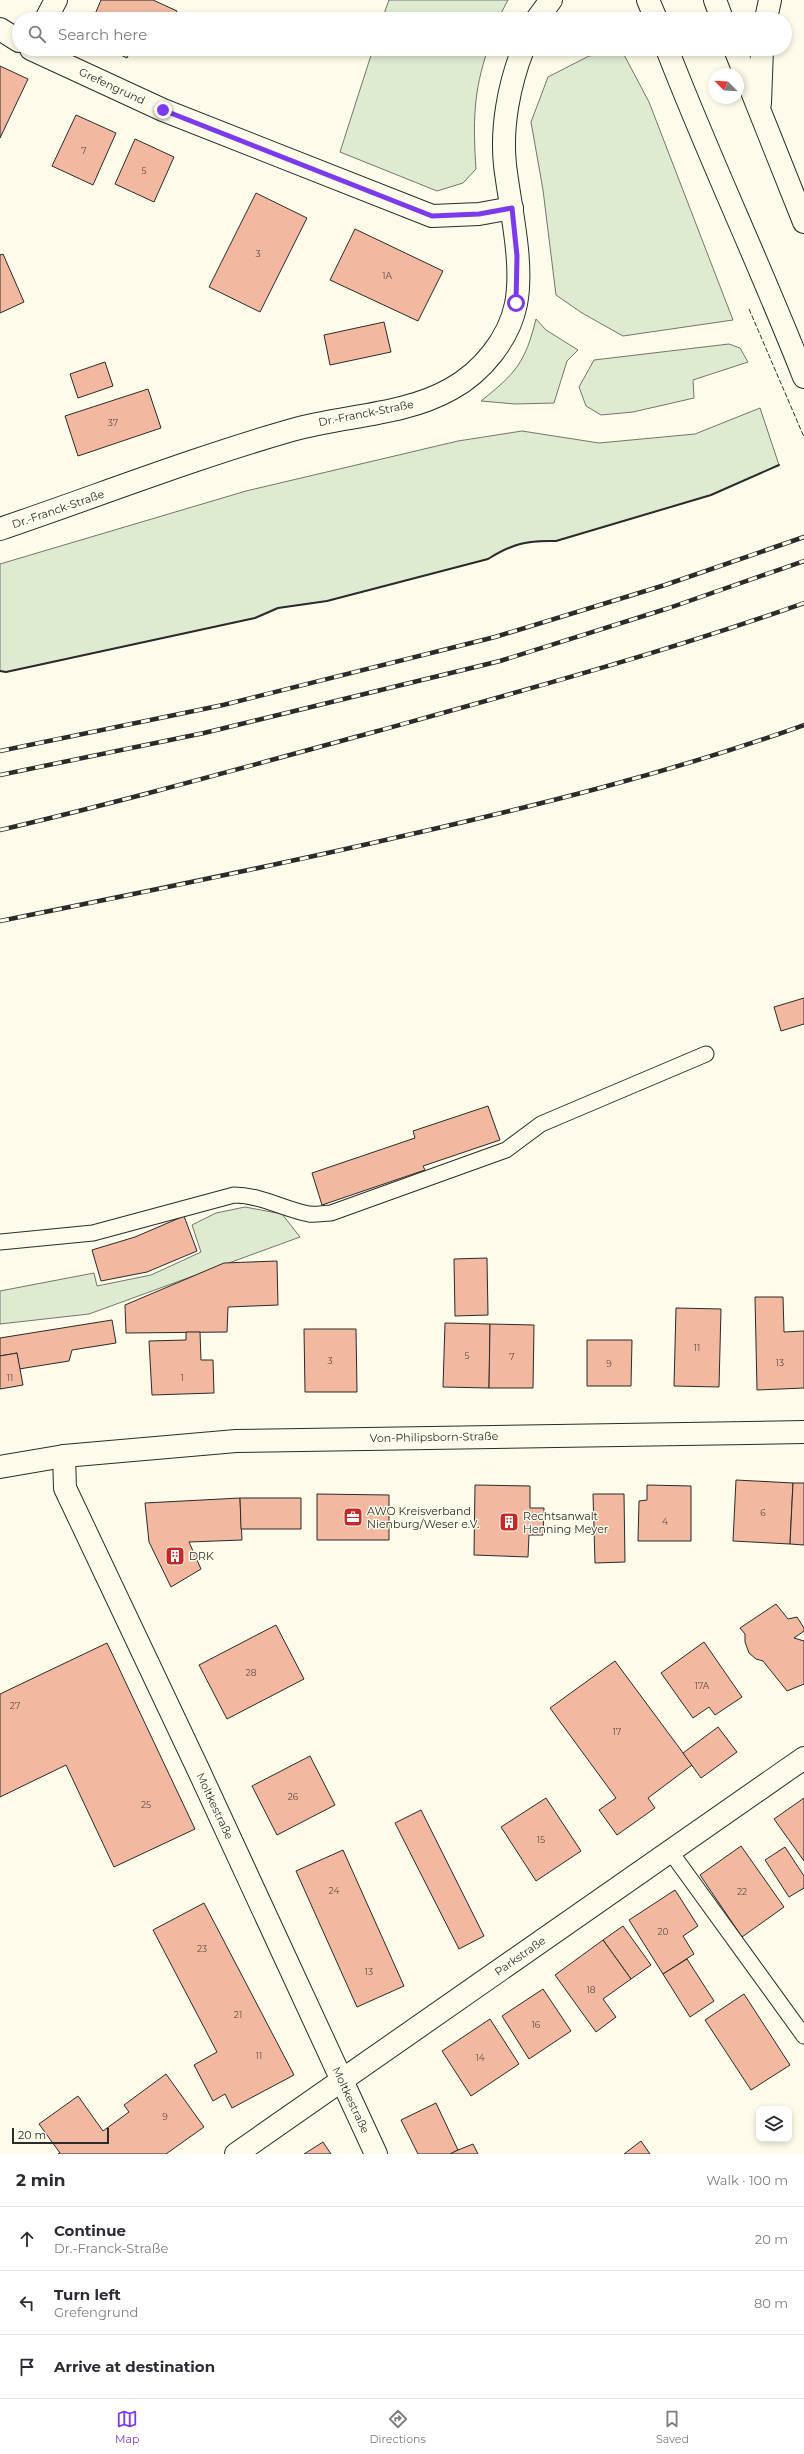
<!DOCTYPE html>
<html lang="en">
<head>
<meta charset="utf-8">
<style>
	body { margin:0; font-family:Montserrat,sans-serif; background:#f7f7f7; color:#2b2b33 }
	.controls { position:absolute; right:12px; bottom:12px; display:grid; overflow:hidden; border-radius:8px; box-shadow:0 2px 6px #0003 }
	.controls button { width:36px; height:36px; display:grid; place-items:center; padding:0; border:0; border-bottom:1px solid #e1e1e2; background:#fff; color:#2b2b33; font:20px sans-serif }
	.compass { position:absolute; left:708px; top:68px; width:36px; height:36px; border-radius:50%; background:#fff; box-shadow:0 2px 6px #0003; rotate:294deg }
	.scale { position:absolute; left:12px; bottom:10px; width:97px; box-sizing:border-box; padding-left:4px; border:2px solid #2b2b2b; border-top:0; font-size:11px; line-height:14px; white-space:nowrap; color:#2b2b2b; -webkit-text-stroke:3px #fdfbea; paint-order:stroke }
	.stop { position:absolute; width:12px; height:12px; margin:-9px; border:3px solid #7c3aed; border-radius:50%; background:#fff }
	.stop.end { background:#7c3aed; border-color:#fff; box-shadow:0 1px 4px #0008 }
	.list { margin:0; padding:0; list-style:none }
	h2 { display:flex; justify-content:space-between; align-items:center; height:52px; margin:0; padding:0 16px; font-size:17px }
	h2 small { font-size:13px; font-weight:400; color:#7c7c81 }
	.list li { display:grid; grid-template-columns:26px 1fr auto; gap:12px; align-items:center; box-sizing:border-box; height:64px; padding:0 16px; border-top:1px solid #e1e1e2 }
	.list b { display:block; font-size:15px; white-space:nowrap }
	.list p { margin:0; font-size:13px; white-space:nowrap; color:#7c7c81 }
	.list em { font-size:13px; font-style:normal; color:#7c7c81 }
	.icon { flex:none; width:22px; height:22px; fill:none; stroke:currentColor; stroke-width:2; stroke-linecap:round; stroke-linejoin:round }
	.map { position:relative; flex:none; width:804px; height:2154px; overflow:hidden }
	.search { position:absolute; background:#fff; box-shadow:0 2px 6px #0003; left:12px; right:12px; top:12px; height:44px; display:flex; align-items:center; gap:10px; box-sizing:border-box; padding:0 14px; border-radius:22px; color:#7c7c81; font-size:15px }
	.sheet { height:244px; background:#fff }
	nav { display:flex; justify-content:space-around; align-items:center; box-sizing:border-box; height:56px; border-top:1px solid #e1e1e2; background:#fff; font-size:11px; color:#7c7c81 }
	nav a { display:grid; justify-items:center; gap:2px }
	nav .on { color:#7c3aed }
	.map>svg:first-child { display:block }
	.green { fill:#deebd1; stroke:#74746e }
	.building { fill:#f2b8a0; stroke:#2b2b2b }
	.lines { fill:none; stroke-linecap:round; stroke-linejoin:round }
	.lane-casing { stroke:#2b2b2b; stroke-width:17 }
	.street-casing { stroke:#2b2b2b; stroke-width:24 }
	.secondary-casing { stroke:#2b2b2b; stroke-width:24 }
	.primary-casing { stroke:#2b2b2b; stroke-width:24 }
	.lane { stroke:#fdfbea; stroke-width:15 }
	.street { stroke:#fdfbea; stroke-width:22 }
	.secondary { stroke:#fdfbea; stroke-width:22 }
	.primary { stroke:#fdfbea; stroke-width:22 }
	.rail-casing { stroke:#2b2b2b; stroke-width:4.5 }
	.rail { stroke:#fdfbea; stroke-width:3; stroke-dasharray:9; stroke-linecap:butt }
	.fence { stroke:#2b2b2b; stroke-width:1; stroke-dasharray:5 2; stroke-linecap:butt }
	.wall { stroke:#2b2b2b; stroke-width:2 }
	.route { stroke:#7c3aed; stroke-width:5 }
	.labels { text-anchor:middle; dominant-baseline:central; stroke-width:3; stroke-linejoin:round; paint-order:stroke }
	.number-label { font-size:9px; fill:#5d4e48 }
	.street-label { font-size:11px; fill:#2b2b2b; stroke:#fdfbea }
	.poi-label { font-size:11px; fill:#2b2b2b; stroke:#fdfbea; text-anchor:start }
</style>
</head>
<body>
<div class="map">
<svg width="804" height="2154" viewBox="0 0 804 2154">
	<rect width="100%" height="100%" fill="#fdfbea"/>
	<g class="green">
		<path d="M389,0h119l-10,19h-116z"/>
		<path d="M373,49h115c-15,43 -15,75 -12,120l-13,14 -26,8 -97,-39z"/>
		<path d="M622,51l27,51 84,218 -110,16 -41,-23 -26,-18 -13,-105 -12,-68 17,-45 41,-21z"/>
		<path d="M536,319l10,11 32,20 -11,11 -13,42 -39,1 -34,-3c35,-28 44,-38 55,-82z"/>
		<path d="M729,344l11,4 8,14 -55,18 1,18 -61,14 -32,3 -15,-9 -7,-19 15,-27z"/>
		<path d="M760,408l19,57 -68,30 -155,46c-29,-1 -44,3 -68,18l-161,42 -49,7 -23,10 -249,54 -6,-1v-107l246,-73 212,-50 64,-10 77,12 96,-9z"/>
		<path d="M245,1207l37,7 18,23 -211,77 -89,10v-33l94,-18 3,13 54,-11 50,-23 -9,-27 24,-12z"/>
	</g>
	<g class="building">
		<path d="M101,0h52l24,11 -4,8h-80z"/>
		<path d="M108,49h23l-4,9z"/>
		<path d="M0,66l28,13 -28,59z"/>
		<path d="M76,115l40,18 -23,52 -41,-19z"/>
		<path d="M135,139l39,18 -20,45 -39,-18z"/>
		<path d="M256,193l51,25 -47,94 -51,-25z"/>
		<path d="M355,229l88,42 -25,50 -88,-41z"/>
		<path d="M3,254l21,48 -24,11v-58z"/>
		<path d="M384,322l7,30 -61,13 -6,-30z"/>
		<path d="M105,362l8,24 -35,12 -8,-24z"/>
		<path d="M148,389l13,39 -83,28 -13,-40z"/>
		<path d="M804,998v26l-23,7 -7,-24z"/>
		<path d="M488,1106l12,34 -77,26 2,4 -103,35 -10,-32 103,-35 -2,-7z"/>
		<path d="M184,1216l13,35 -50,21 -46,9 -9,-31 43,-13z"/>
		<path d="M487,1258l1,57 -33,1 -1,-57z"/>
		<path d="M277,1261l1,44 -50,2 -1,25 -101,1 -1,-28 99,-42z"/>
		<path d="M755,1297h28l1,35 20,-1v57l-47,2z"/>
		<path d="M676,1308l45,1 -2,78 -45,-1z"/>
		<path d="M112,1320l4,23 -44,7 -3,11 -50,8 -2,-16 -17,3v-18z"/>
		<path d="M445,1323l45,1 -1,64 -46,-1z"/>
		<path d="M490,1324l44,1 -1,63h-44z"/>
		<path d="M304,1329h52l1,63h-52z"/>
		<path d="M186,1332h14l1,28h12l1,33 -62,2 -3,-54 37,-1z"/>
		<path d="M587,1340h45l-1,46h-44z"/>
		<path d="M17,1353l6,32 -23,4v-33z"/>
		<path d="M736,1480l57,3 -3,61 -57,-3z"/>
		<path d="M793,1483h11v62l-14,-1z"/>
		<path d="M475,1485l55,1v22h14l-1,27h-14l-1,22 -54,-2z"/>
		<path d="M647,1485l44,1v55h-53l1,-40 8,-1z"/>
		<path d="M317,1494l72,1v45h-72z"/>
		<path d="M593,1494h31l1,68 -30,1z"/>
		<path d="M240,1498l2,42 -53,2 12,27 -30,18 -22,-45 -4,-39z"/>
		<path d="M240,1498h61v31h-60z"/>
		<path d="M776,1604l12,15 9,-2 7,11v3l-10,7 10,3v43l-17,7 -24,-30 -7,-2 -7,-6 -4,-11v-8l-5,-6z"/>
		<path d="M276,1625l28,54 -77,40 -28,-54z"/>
		<path d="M704,1642l38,55 -27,18 -6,-8 -16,11 -32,-45z"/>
		<path d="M107,1643l88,186 -81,38 -48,-102 -66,32v-103z"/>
		<path d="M615,1661l77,104 -44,33 7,10 -38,27 -18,-25 17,-12 -66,-90z"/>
		<path d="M718,1727l19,25 -36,26 -18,-25z"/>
		<path d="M310,1756l25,49 -58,30 -25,-49z"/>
		<path d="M546,1798l35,53 -45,30 -35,-54z"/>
		<path d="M804,1798v63l-30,-42z"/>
		<path d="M421,1810l63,126 -25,13 -64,-126z"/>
		<path d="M741,1846l43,61 -42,30 -42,-62z"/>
		<path d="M785,1847l19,29v12l-15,9 -24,-37z"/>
		<path d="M343,1850l61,136 -47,21 -61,-136z"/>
		<path d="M675,1890l23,36 -15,10 11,18 -31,20 -34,-54z"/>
		<path d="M204,1903l90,172 -62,33 -7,-14 -12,7 -19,-36 23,-13 -64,-122z"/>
		<path d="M623,1926l28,39 -20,14 -28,-39z"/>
		<path d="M603,1940l28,39 -28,20 13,18 -20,15 -41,-57z"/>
		<path d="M687,1959l27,42 -24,16 -27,-43z"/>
		<path d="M543,1989l28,42 -42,28 -27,-43z"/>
		<path d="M744,1994l46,71 -39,25 -46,-70z"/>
		<path d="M490,2019l29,45 -48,32 -29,-45z"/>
		<path d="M166,2074l38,53 -38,27h-108l2,-1 -21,-29 39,-28 25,35 26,-19 -5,-7z"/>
		<path d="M436,2103l22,47 -8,4h-32l-17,-34z"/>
		<path d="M641,2141l9,13h-26z"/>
		<path d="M323,2142l8,12h-27z"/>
		<path d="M473,2144l5,10h-28l8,-4z"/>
	</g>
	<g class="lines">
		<g class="lane-casing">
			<g id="lane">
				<path d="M0,1242l93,-9 141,-38c27,0 49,14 75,19 7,1 15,-1 22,-1l175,-63 35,-26 165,-70"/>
				<path d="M670,1851l134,185"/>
			</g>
		</g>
		<g class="street-casing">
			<g id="street">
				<path d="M46,19l10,-19"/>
				<path d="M537,19l14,-19"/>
				<path d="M0,29l19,12"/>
				<path d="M31,49l132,61 269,106 47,-2 33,-6"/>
				<path d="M0,529c97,-33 194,-71 292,-99 53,-15 111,-14 159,-41 31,-17 58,-50 65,-85 8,-42 -6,-96 -11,-139 -4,-38 4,-80 18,-116"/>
				<path d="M64,1456l1,32 133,281 178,385"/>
				<path d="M236,2154l568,-396"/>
			</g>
		</g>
		<g class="secondary-casing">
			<path id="secondary" d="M0,1467l64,-11 172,-15 568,-9"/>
		</g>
		<g class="primary-casing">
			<g id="primary">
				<path d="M648,0l8,19"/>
				<path d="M715,0l7,19"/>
				<path d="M766,19l4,-19"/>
				<path d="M667,49c43,111 94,218 137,328"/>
				<path d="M735,49l69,173"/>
				<path d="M760,103l2,-54"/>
			</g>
		</g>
		<use href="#lane" class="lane"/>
		<use href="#street" class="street"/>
		<use href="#secondary" class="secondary"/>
		<use href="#primary" class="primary"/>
		<g class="rail-casing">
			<g id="rail">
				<path d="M0,751l223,-46 272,-68 170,-52 139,-48"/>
				<path d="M0,775l204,-42 296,-72 169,-53 135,-47"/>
				<path d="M0,830c125,-29 249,-64 374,-98 144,-40 289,-79 430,-129"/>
				<path d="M0,921c135,-27 269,-54 403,-85 136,-31 270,-64 401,-111"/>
			</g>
		</g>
		<use href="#rail" class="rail"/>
		<path class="fence" d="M749,309l55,128"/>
		<path class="wall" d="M0,671l6,1 249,-54 23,-10 49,-7 161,-42c24,-15 39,-19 68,-18l155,-46 68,-30"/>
	</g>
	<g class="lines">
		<path class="route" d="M163,110l269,106 47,-2 33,-6 5,48 -1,47"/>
	</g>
	<defs>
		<g id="office-square" transform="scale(1)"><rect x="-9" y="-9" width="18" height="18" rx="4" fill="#c62828" stroke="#fdfbea"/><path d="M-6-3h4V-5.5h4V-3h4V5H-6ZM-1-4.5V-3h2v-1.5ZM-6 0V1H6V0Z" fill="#fff"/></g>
		<g id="building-square" transform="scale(1)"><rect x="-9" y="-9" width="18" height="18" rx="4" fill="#c62828" stroke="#fdfbea"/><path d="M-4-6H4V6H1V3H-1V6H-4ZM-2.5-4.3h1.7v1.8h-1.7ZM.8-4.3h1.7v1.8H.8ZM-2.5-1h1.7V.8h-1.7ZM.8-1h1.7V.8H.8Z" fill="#fff"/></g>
	</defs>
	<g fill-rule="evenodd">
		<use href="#office-square" x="353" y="1517"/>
		<use href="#building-square" x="509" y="1522"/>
		<use href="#building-square" x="175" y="1556"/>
	</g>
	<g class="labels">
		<g class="number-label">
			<text x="84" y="150">7</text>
			<text x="144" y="170">5</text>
			<text x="258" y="253">3</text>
			<text x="387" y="275">1A</text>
			<text x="113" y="422">37</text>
			<text x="697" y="1347">11</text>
			<text x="467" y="1355">5</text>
			<text x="512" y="1356">7</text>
			<text x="330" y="1360">3</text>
			<text x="780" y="1362">13</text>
			<text x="609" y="1363">9</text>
			<text x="10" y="1377">11</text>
			<text x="182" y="1377">1</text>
			<text x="763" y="1512">6</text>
			<text x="665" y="1521">4</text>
			<text x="251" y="1672">28</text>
			<text x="702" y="1685">17A</text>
			<text x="15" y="1705">27</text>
			<text x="617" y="1731">17</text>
			<text x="293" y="1796">26</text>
			<text x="146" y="1804">25</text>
			<text x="541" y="1839">15</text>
			<text x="334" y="1890">24</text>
			<text x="742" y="1891">22</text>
			<text x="663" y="1931">20</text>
			<text x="202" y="1948">23</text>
			<text x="369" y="1971">13</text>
			<text x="591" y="1989">18</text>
			<text x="238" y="2014">21</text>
			<text x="536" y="2024">16</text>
			<text x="259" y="2055">11</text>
			<text x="480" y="2057">14</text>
			<text x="165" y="2116">9</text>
		</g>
		<g class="street-label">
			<text transform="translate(112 86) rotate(25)">Grefengrund</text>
			<text transform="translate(366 413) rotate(-11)">Dr.-Franck-Straße</text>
			<text transform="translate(58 509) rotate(-19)">Dr.-Franck-Straße</text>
			<text transform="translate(434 1437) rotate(-1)">Von-Philipsborn-Straße</text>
			<text transform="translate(215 1806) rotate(65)">Moltkestraße</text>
			<text transform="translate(520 1956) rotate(-35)">Parkstraße</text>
			<text transform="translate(351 2100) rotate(65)">Moltkestraße</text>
		</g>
		<g class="poi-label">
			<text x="367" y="1511">AWO Kreisverband<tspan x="367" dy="13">Nienburg/Weser e.V.</tspan></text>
			<text x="523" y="1516">Rechtsanwalt<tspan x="523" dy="13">Henning Meyer</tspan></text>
			<text x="189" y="1556">DRK</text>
		</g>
	</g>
</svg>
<div class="controls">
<button><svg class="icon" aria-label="layers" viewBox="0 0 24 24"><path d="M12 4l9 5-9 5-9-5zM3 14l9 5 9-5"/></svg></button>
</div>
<svg class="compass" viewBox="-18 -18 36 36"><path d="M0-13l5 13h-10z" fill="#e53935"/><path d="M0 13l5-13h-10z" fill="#7c7c81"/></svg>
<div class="scale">20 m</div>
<div class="stop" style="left:516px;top:303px"></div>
<div class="stop end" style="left:163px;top:110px"></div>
<div class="search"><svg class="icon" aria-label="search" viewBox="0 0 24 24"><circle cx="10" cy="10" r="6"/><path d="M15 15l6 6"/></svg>Search here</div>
</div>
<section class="sheet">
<h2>2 min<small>Walk · 100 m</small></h2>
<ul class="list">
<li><svg class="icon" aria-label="ahead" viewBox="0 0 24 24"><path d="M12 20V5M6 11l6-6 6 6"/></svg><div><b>Continue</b><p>Dr.-Franck-Straße</p></div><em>20 m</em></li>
<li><svg class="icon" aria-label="left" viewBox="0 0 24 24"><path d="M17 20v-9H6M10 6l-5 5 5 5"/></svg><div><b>Turn left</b><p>Grefengrund</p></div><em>80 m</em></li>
<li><svg class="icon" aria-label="arrive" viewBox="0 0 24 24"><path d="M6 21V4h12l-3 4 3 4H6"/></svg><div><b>Arrive at destination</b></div></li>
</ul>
</section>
<nav>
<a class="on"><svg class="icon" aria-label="map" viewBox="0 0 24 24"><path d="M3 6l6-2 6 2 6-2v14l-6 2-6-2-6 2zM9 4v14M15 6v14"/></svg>Map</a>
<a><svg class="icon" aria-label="directions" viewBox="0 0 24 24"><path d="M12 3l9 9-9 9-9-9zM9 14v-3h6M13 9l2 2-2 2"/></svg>Directions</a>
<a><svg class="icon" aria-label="saved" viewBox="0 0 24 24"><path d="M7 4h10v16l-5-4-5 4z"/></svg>Saved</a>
</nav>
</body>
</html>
